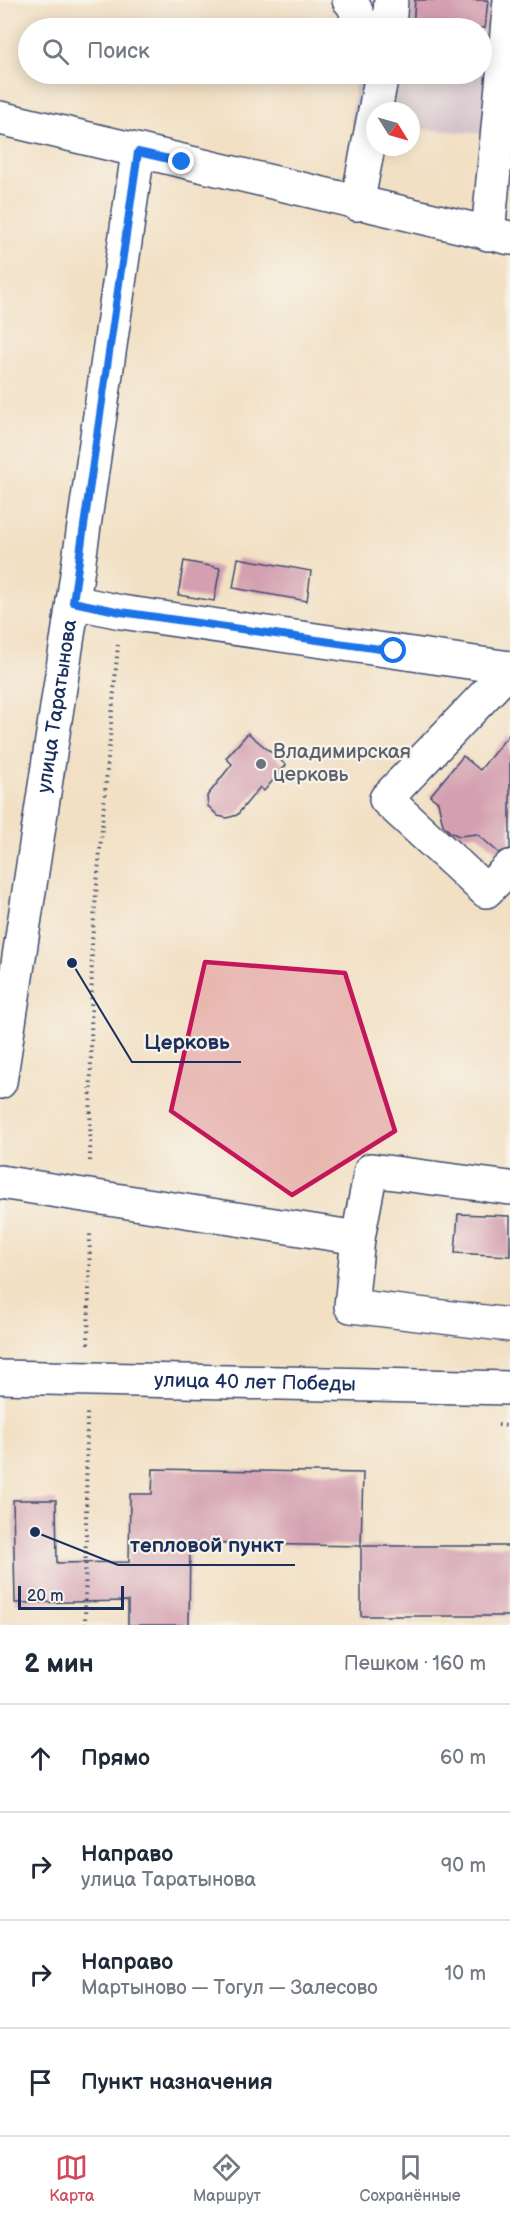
<!DOCTYPE html>
<html lang="ru">
<head>
<meta charset="utf-8">
<style>
	body { margin:0; font-family:"Balsamiq Sans",sans-serif; background:#f6f6f7; color:#1f2937 }
	.compass { position:absolute; left:366px; top:102px; width:54px; height:54px; border-radius:50%; background:#fff; box-shadow:0 3px 15px #0003; rotate:127deg }
	.scale { position:absolute; left:18px; bottom:15px; width:106px; box-sizing:border-box; padding-left:6px; border:3px solid #1b2f5e; border-top:0; font-size:16px; line-height:21px; white-space:nowrap; color:#1b2f5e; -webkit-text-stroke:4px #f7f3e8; paint-order:stroke }
	.stop { position:absolute; width:18px; height:18px; margin:-14px; border:4px solid #1a73e8; border-radius:50%; background:#fff }
	.stop.end { background:#1a73e8; border-color:#fff; box-shadow:0 2px 6px #0008 }
	.list { margin:0; padding:0; list-style:none }
	h2 { display:flex; justify-content:space-between; align-items:center; height:78px; margin:0; padding:0 24px; font-size:26px }
	h2 small { font-size:20px; font-weight:400; color:#747a83 }
	.list li { display:grid; grid-template-columns:39px 1fr auto; gap:18px; align-items:center; box-sizing:border-box; height:108px; padding:0 24px; border-top:2px solid #e0e1e3 }
	.list b { display:block; font-size:22px; white-space:nowrap }
	.list p { margin:0; font-size:20px; white-space:nowrap; color:#747a83 }
	.list em { font-size:20px; font-style:normal; color:#747a83 }
	.icon { flex:none; width:33px; height:33px; fill:none; stroke:currentColor; stroke-width:2; stroke-linecap:round; stroke-linejoin:round }
	.map { position:relative; flex:none; width:510px; height:1625px; overflow:hidden }
	.search { position:absolute; background:#fff; box-shadow:0 3px 15px #0003; left:18px; right:18px; top:18px; height:66px; display:flex; align-items:center; gap:15px; box-sizing:border-box; padding:0 21px; border-radius:33px; color:#747a83; font-size:22px }
	.sheet { height:510px; background:#fff }
	nav { display:flex; justify-content:space-around; align-items:center; box-sizing:border-box; height:84px; border-top:2px solid #e0e1e3; background:#fff; font-size:16px; color:#747a83 }
	nav a { display:grid; justify-items:center; gap:3px }
	nav .on { color:#d1495b }
	.map>svg:first-child { display:block }
	.industrial { fill:#d1bdc9 }
	.building { fill:#d4a0b1 }
	.lines { fill:none; stroke-linecap:round; stroke-linejoin:round }
	.minor-casing { stroke:#3b4a6d; stroke-width:36 }
	.path { stroke:#3b4a6d; stroke-width:4; stroke-dasharray:1.5 4.5; stroke-linecap:butt }
	.minor { stroke:#fff; stroke-width:33 }
	.route { stroke:#1a73e8; stroke-width:8 }
	.marked { fill:#c2185b; fill-opacity:0.2; stroke:#c2185b; stroke-width:4.5; stroke-linejoin:round }
	.worship-dot { fill:#6b7280; stroke:#f7f3e8; stroke-width:2 }
	.labels { text-anchor:middle; dominant-baseline:central; stroke-width:4.5; stroke-linejoin:round; paint-order:stroke }
	.street-label { font-size:20px; fill:#1b2f5e; stroke:#f7f3e8 }
	.worship-label { font-size:20px; fill:#5b616d; stroke:#f7f3e8; text-anchor:start }
	.leader { fill:none; stroke:#1b2f5e; stroke-width:2 }
	.callout-dot { fill:#1b2f5e; stroke:#f7f3e8; stroke-width:2 }
	.callout-label { font-size:21px; text-anchor:middle; font-weight:bold; fill:#1b2f5e; stroke:#f7f3e8; stroke-width:4.5; stroke-linejoin:round; paint-order:stroke }
</style>
</head>
<body>
<div class="map">
<svg width="510" height="1625" viewBox="0 0 510 1625">
	<rect width="100%" height="100%" fill="#f7f3e8"/>
	<filter id="ink" filterUnits="userSpaceOnUse"><feTurbulence type="fractalNoise" baseFrequency=".0167" numOctaves="2"/><feDisplacementMap in="SourceGraphic" scale="12" xChannelSelector="R" yChannelSelector="G"/><feConvolveMatrix kernelMatrix="1 2 1 2 8 2 1 2 1" color-interpolation-filters="sRGB"/></filter>
	<filter id="wash" filterUnits="userSpaceOnUse"><feTurbulence type="fractalNoise" baseFrequency=".008" numOctaves="4" result="noise"/><feDisplacementMap in="SourceGraphic" scale="24" xChannelSelector="R" yChannelSelector="G"/><feGaussianBlur stdDeviation="1.35" result="paint"/><feColorMatrix in="noise" values="0 0 0 0 0 0 0 0 0 0 0 0 0 0 0 0 0 1.4 0 .05"/><feComposite in="paint" operator="in"/></filter>
	<g filter="url(#wash)">
		<rect width="100%" height="100%" fill="#f2e0c5"/>
		<path class="industrial" d="M364,0h146v136l-99,-8v-17h-36v14l-24,-3 5,-48h126v-46h-121z"/>
		<g id="blocks">
			<g class="building">
				<path d="M415,0h73l-3,28h-72z"/>
				<path d="M238,558l73,13 -4,30 -74,-13z"/>
				<path d="M184,561l36,7 -6,33 -36,-6z"/>
				<path d="M248,733l38,32 -22,26 -4,-4 -23,28 -10,3 -9,-2 -10,-10 -1,-10 25,-32 -6,-6z"/>
				<path d="M510,733v116l-11,4 -22,-19 -18,2 -9,-4 -7,-7 -5,-23 -8,-6 33,-40 17,14z"/>
				<path d="M458,1214l52,2v40l-55,-3z"/>
				<path d="M153,1469l210,4 -2,73 -171,-3 -1,82h-61v-24l-113,2 -2,-103h43l1,63 72,-1 1,-68h22z"/>
				<rect x="361" y="1546" width="149" height="70"/>
			</g>
		</g>
	</g>
	<g filter="url(#ink)">
		<use href="#blocks" fill-opacity="0" stroke="#3b4a6d" stroke-width="1.5"/>
		<g class="lines">
			<g class="minor-casing">
				<g id="minor">
					<path d="M349,0l3,2 11,26"/>
					<path d="M389,28l2,-28"/>
					<path d="M375,111l7,-37"/>
					<path d="M0,118l510,120"/>
					<path d="M357,204l18,-93"/>
					<path d="M488,234l22,-234"/>
					<path d="M73,602l48,10 389,56"/>
					<path d="M510,669l-124,130 100,92 24,-24"/>
					<path id="s1" d="M0,1082l73,-480 65,-450"/>
					<path d="M0,1182l358,56 13,-68 139,18"/>
					<path d="M358,1238l-7,68 159,19"/>
					<path id="s2" d="M0,1377l510,11"/>
				</g>
			</g>
			<g class="path">
				<path d="M90,1161l2,-220 26,-296"/>
				<path d="M88,1344l2,-112"/>
				<path d="M498,1425l12,1"/>
				<path d="M85,1625l2,-213"/>
			</g>
			<use href="#minor" class="minor"/>
		</g>
	</g>
	<g class="lines" filter="url(#ink)">
		<path class="route" d="M182,162l-44,-10 -65,450 48,10 273,39"/>
	</g>
	<path class="marked" d="M205,962l140,11 50,158 -103,64 -121,-84z"/>
	<circle class="worship-dot" cx="261" cy="764" r="6"/>
	<g class="labels">
		<g class="street-label">
			<text stroke="none"><textPath href="#s1" startOffset="380">улица Таратынова</textPath></text>
			<text stroke="none"><textPath href="#s2" startOffset="255">улица 40 лет Победы</textPath></text>
		</g>
		<g class="worship-label">
			<text x="273" y="752">Владимирская<tspan x="273" dy="23">церковь</tspan></text>
		</g>
	</g>
	<path class="leader" d="M72 963L132 1062H241M35 1532L118 1565H295"/>
	<g class="callout-dot">
		<circle cx="72" cy="963" r="6"/>
		<circle cx="35" cy="1532" r="6"/>
	</g>
	<g class="callout-label">
		<text x="187" y="1049">Церковь</text>
		<text x="207" y="1552">тепловой пункт</text>
	</g>
</svg>
<svg class="compass" viewBox="-18 -18 36 36"><path d="M0-13l5 13h-10z" fill="#e53935"/><path d="M0 13l5-13h-10z" fill="#747a83"/></svg>
<div class="scale">20 m</div>
<div class="stop" style="left:394px;top:651px"></div>
<div class="stop end" style="left:182px;top:162px"></div>
<div class="search"><svg class="icon" aria-label="search" viewBox="0 0 24 24"><circle cx="10" cy="10" r="6"/><path d="M15 15l6 6"/></svg>Поиск</div>
</div>
<section class="sheet">
<h2>2 мин<small>Пешком · 160 m</small></h2>
<ul class="list">
<li><svg class="icon" aria-label="ahead" viewBox="0 0 24 24"><path d="M12 20V5M6 11l6-6 6 6"/></svg><div><b>Прямо</b></div><em>60 m</em></li>
<li><svg class="icon" aria-label="right" viewBox="0 0 24 24"><path d="M7 20v-9h11M14 6l5 5-5 5"/></svg><div><b>Направо</b><p>улица Таратынова</p></div><em>90 m</em></li>
<li><svg class="icon" aria-label="right" viewBox="0 0 24 24"><path d="M7 20v-9h11M14 6l5 5-5 5"/></svg><div><b>Направо</b><p>Мартыново — Тогул — Залесово</p></div><em>10 m</em></li>
<li><svg class="icon" aria-label="arrive" viewBox="0 0 24 24"><path d="M6 21V4h12l-3 4 3 4H6"/></svg><div><b>Пункт назначения</b></div></li>
</ul>
</section>
<nav>
<a class="on"><svg class="icon" aria-label="map" viewBox="0 0 24 24"><path d="M3 6l6-2 6 2 6-2v14l-6 2-6-2-6 2zM9 4v14M15 6v14"/></svg>Карта</a>
<a><svg class="icon" aria-label="directions" viewBox="0 0 24 24"><path d="M12 3l9 9-9 9-9-9zM9 14v-3h6M13 9l2 2-2 2"/></svg>Маршрут</a>
<a><svg class="icon" aria-label="saved" viewBox="0 0 24 24"><path d="M7 4h10v16l-5-4-5 4z"/></svg>Сохранённые</a>
</nav>
</body>
</html>
